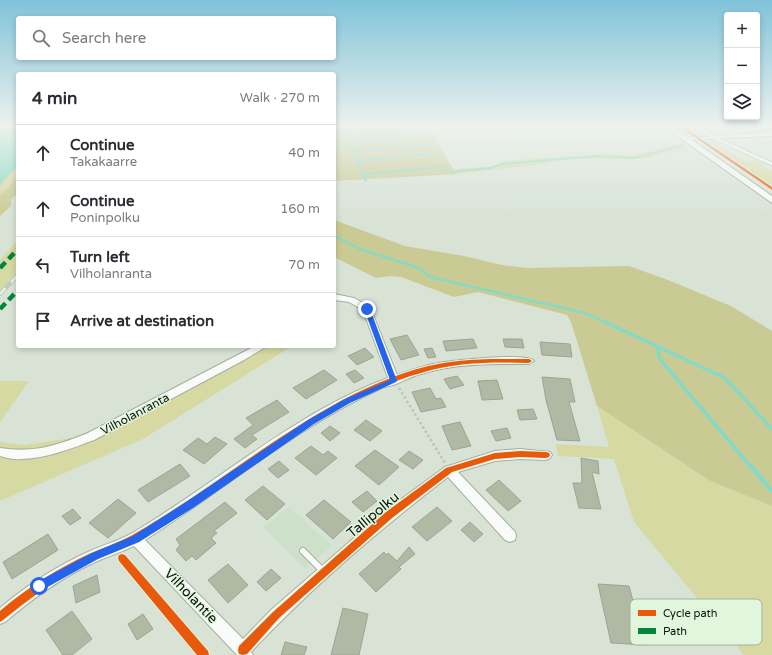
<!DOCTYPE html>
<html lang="en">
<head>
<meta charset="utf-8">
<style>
	body { margin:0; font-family:"Varela Round",sans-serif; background:#f7f7f7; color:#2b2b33 }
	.controls { position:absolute; right:12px; top:12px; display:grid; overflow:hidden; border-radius:4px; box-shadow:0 2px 6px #0003 }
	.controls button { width:36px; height:36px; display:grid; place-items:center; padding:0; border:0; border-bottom:1px solid #e1e1e2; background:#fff; color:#2b2b33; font:20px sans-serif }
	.stop { position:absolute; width:12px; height:12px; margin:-9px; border:3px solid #2563eb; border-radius:50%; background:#fff }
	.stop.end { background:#2563eb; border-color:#fff; box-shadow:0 1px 4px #0008 }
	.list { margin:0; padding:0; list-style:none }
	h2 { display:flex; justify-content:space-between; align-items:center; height:52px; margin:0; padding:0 16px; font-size:17px }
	h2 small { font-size:13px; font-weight:400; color:#7c7c81 }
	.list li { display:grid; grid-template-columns:26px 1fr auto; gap:12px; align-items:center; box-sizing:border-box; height:56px; padding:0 16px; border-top:1px solid #e1e1e2 }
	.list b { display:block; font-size:15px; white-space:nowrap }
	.list p { margin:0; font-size:13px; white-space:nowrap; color:#7c7c81 }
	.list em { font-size:13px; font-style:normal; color:#7c7c81 }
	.icon { flex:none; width:22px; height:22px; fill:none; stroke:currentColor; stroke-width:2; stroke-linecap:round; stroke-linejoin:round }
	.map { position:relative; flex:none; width:772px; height:655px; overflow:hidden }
	.search { position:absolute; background:#fff; box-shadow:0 2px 6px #0003; left:16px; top:16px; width:320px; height:44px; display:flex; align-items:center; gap:10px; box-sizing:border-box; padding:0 14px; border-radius:4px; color:#7c7c81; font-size:15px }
	.panel { position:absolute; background:#fff; box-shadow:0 2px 6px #0003; left:16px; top:72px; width:320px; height:276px; border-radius:4px }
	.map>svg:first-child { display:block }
	.built { fill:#cde1ca }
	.green { fill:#d7d9a3 }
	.forest { fill:#cacb94 }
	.water { fill:#85dac5 }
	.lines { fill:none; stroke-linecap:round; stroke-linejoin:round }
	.stream-far3 { stroke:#85dac5; stroke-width:2 }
	.stream-far2 { stroke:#85dac5; stroke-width:2.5 }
	.stream-far1 { stroke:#85dac5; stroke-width:3.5 }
	.stream { stroke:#85dac5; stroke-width:4.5 }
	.building { fill:#afb9a3; stroke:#9da398 }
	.service-far1-casing { stroke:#a5aea3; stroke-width:4.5 }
	.service-casing { stroke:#a5aea3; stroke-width:8 }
	.minor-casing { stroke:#a5aea3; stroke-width:2 }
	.secondary-casing { stroke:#a5aea3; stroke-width:2 }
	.path { stroke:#bec2be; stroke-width:2.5; stroke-dasharray:2.5 2.5; stroke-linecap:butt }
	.service-far1 { stroke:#f9fbf9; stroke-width:3 }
	.service { stroke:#f9fbf9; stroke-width:6 }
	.minor { fill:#f9fbf9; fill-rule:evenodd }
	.secondary { fill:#f9fbf9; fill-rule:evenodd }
	.rail-casing { stroke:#c4c8c4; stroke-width:4 }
	.rail { stroke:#e1f6dd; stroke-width:2.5; stroke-dasharray:8; stroke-linecap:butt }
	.quiet { stroke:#00873e; stroke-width:4.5; stroke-dasharray:8 4.5; stroke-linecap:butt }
	.cycleway-casing { stroke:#e1f6dd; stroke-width:2 }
	.cycleway { fill:#e8590c; fill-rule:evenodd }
	.route { fill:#2563eb }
	.labels { text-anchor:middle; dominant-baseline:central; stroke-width:3; stroke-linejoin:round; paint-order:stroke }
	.street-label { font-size:12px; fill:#0d150c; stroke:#e1f6dd }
	.near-street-label { font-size:14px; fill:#0d150c; stroke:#e1f6dd }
	.key { fill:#e1f6dd; stroke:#a1b29e; stroke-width:1 }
	.key-label { font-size:11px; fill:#0d150c }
</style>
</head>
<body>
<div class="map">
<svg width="772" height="655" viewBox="0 0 772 655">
	<rect width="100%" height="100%" fill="#d8e3d6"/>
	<path class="built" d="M289,507l43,39 -27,22 -42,-41z"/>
	<g class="green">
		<path d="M680,143l10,7 -29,4 -19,5h-64l-22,2 -13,3 -85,10 -5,-5 38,-2 13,-6 99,-7 31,1z"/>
		<path d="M709,143h6l31,19 11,-1 7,3 -3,1 11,6v18l-64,-44z"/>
		<path d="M18,153l-1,25 -17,18v-23z"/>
		<path d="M18,240v36l-18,20v-36z"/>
		<path d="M253,346h39l-149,93 -143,62v-59l25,3 46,-7 29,-11z"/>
		<path d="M0,381h29l-29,41z"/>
		<path d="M597,406l113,75 62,25v149h-28l-110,-133 -20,-63 -56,-3 -2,-12 53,3z"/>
	</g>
	<g class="forest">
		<path d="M334,126h90l7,4 22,39 5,5 -124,7z"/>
		<path d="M18,170v23l-7,6v7l-11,10v-20l17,-18z"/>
		<path d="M334,220l71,26 59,10 38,9 24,3 103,-2 39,14 63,26 41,25v175l-62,-25 -113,-75 -26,-84 -4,-7 -89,-23 -24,5 -53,-20 -11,-1 -14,2 -42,-21z"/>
	</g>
	<path class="water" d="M0,126h18v39l-18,20z"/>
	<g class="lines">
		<g class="stream-far3">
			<path d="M341,126l3,6"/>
			<path d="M424,126l4,3"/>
			<path d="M334,133l10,-1 22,49"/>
			<path d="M344,133l70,-5"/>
			<path d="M348,143l79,-6"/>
			<path d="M352,151l79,-6"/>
			<path d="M357,161l82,-8"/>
			<path d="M450,172l40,-4 12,-4 94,-8 38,2 50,-13"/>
			<path d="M363,174l82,-7"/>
		</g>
		<path class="stream-far2" d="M334,236l26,13 59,19 11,9 155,36 20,9"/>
		<g class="stream-far1">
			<path d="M603,321l122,57 47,51"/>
			<path d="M658,347l1,11 92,109"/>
		</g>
		<path class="stream" d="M751,466l21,25"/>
	</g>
	<g class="building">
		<path d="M407,335l12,20 -18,5 -11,-21z"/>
		<path d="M473,339l4,9 -31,3 -3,-10z"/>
		<path d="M503,339h19l2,9 -19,-1z"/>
		<path d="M540,342l30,2 2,13 -30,-2z"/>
		<path d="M365,348l9,9 -17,8 -9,-9z"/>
		<path d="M432,348l4,9 -8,1 -4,-9z"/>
		<path d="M324,370l13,10 -31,19 -13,-11z"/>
		<path d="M355,370l9,8 -10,5 -8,-9z"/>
		<path d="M457,376l7,9 -14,4 -6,-10z"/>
		<path d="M542,377l28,2 5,23h-6l11,39 -23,-1 -11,-40z"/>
		<path d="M497,380l6,19 -21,1 -4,-19z"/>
		<path d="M430,388l6,11 5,-1 5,9 -25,5 -9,-20z"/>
		<path d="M277,400l12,12 -37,23 5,4 -12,9 -11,-9 19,-14 -7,-7z"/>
		<path d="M533,409l4,10 -17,1 -3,-10z"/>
		<path d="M366,420l16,11 -12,10 -16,-11z"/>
		<path d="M460,422l11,24 -19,4 -10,-24z"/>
		<path d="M330,426l10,7 -10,8 -9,-8z"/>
		<path d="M507,428l4,10 -15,3 -5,-10z"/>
		<path d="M215,437l12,7 -23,20 -21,-14 15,-12 9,6z"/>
		<path d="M311,446l12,9 5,-4 9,7 -21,17 -21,-17z"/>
		<path d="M375,450l24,17 -20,18 -24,-19z"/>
		<path d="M409,451l14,9 -10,9 -14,-9z"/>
		<path d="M581,458l17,3 1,13 -7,-2 9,37 -22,-1 -6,-25h9z"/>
		<path d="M279,461l10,9 -11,8 -10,-9z"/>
		<path d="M180,464l10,12 -42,26 -10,-12z"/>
		<path d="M499,480l22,21 -13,10 -22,-21z"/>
		<path d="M263,486l22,18 -18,16 -22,-20z"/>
		<path d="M367,491l10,10 -14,11 -11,-10z"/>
		<path d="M118,499l18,14 -28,25 -19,-15z"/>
		<path d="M324,500l27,22 -18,17 -27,-24z"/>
		<path d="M225,502l12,11 -23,18 3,2 -6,5 5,5 -20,17 -4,-4 -6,5 -10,-11 4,-5 -4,-6z"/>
		<path d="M437,507l15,14 -25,20 -15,-14z"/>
		<path d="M73,509l8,9 -11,7 -8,-9z"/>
		<path d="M470,522l13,12 -9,8 -13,-12z"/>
		<path d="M48,534l10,16 -46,29 -9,-17z"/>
		<path d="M409,547l6,7 -16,13 2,2 -25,23 -17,-18 25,-22 2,3 2,-2 9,8z"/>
		<path d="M228,564l20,21 -20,18 -20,-23z"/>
		<path d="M271,569l10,9 -15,13 -9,-9z"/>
		<path d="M97,575l3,17 -24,11 -3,-17z"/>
		<path d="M598,584l31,2 16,59 -34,-2z"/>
		<path d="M343,608l25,6 -9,41h-28z"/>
		<path d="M72,611l20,28 -20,16h-9l-17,-25z"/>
		<path d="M143,614l10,15 -16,11 -9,-16z"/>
		<path d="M285,642l22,5 -3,8h-23z"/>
	</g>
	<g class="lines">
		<g class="service-far1-casing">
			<path id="service-far1" d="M715,138l57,26"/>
		</g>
		<g class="service-casing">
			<path id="service" d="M303,551l20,20"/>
		</g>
		<g class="minor-casing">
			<g id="minor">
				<path d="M691,126h5l20,10 56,-4v4l-88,4 -1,-1 3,-2h22z"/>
				<path d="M334,294l20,4 16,9 27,68c12,-4 23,-8 36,-11 14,-3 94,-12 101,-3l-5,3c-36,0 -74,-1 -108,10 -9,2 -17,7 -25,10 -4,2 -9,2 -14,4 -86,39 -158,102 -237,152l98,99 28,-29 114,-99 60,-44 50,-16 25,-2 30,3 2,3 -2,3 -4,2 -26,-1 -25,2 -37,11 57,60 1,4 -1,4 -5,2 -5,-2 -57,-63c-69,53 -137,111 -197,175l2,3h-16l-103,-109c-15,7 -31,12 -45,19 -31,15 -58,35 -84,57l-5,2v-16c27,-23 57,-42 90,-57 16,-7 34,-12 49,-22 81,-49 161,-119 249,-151l-25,-68 -14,-8 -15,-2z"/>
				<path d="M255,346h12l-23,14 -150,80c-24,9 -47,18 -72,19 -7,1 -15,-1 -22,-3v-8c35,5 54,-2 86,-14z"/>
			</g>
		</g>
		<g class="secondary-casing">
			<path id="secondary" d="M663,126h9l100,70v7z"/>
		</g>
		<path class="path" d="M399,388l46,75"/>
		<use href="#service-far1" class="service-far1"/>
		<use href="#service" class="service"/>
		<use href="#minor" class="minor"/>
		<use href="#secondary" class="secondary"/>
		<g class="rail-casing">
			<path id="rail" d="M0,294l18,-19"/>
		</g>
		<use href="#rail" class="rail"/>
		<g class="quiet">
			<path d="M0,268l18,-19"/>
			<path d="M0,309l18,-19"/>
		</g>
		<g class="cycleway-casing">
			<g id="cycleway">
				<path d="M678,126h4l90,61v3z"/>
				<path d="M501,359h28l3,2 -3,2c-36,-1 -73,-1 -108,10 -62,17 -117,55 -170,92 -34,25 -69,49 -105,72 -19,11 -40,17 -60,27 -30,15 -57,35 -83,56l-3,2v-11c27,-23 57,-42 89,-57 16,-7 32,-12 47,-21 38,-22 75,-48 111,-73 53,-36 108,-73 170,-91 28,-8 56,-10 84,-10z"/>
				<path d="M520,451l26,1 3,1 1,2 -1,2 -3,1 -26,-1 -25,2 -43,13 -60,46 -113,100 -32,36 -4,1 -4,-1 -1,-4 1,-4 34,-34 113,-100 60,-44 49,-15z"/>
				<path d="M122,554l3,1 83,96 1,4h-12l-78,-94 -1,-3 1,-3z"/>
			</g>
		</g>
		<use href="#cycleway" class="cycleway"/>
	</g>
	<linearGradient id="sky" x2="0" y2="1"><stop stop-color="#80c3da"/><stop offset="0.58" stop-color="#edf2ed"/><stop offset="1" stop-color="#edf2ed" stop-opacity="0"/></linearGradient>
	<rect width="772" height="217" fill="url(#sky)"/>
	<path class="route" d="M367,307l3,2 27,72 -1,1 -46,21 -36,21 -121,84 -54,34 -41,17 -56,31 -3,1 -4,-1 -1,-4 1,-3 57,-30 41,-17 53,-34 122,-82 37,-21 45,-19 -26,-71z"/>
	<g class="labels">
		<g class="street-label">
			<text transform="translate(135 414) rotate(-28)">Vilholanranta</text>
		</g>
		<g class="near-street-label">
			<text transform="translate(373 515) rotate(-40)">Tallipolku</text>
			<text transform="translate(191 596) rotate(46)">Vilholantie</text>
		</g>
	</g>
	<rect x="630" y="599" width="132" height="46" rx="6" class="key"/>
	<rect x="638" y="610" width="18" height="6" fill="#e8590c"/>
	<rect x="638" y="628" width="18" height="6" fill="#00873e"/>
	<g class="key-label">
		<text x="663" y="617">Cycle path</text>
		<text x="663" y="635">Path</text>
	</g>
</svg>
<div class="controls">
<button>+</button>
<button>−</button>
<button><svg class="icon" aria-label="layers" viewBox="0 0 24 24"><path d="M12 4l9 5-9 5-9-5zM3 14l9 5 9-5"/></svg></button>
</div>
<div class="stop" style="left:39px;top:586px"></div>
<div class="stop end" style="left:367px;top:309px"></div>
<div class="search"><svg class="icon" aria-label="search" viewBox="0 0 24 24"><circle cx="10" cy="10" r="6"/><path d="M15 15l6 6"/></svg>Search here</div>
<section class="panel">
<h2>4 min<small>Walk · 270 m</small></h2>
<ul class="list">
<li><svg class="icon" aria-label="ahead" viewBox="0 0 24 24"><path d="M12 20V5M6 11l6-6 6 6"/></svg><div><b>Continue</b><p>Takakaarre</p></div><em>40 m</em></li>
<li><svg class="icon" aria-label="ahead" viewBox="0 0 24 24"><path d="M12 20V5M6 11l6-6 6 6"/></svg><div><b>Continue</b><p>Poninpolku</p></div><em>160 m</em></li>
<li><svg class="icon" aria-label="left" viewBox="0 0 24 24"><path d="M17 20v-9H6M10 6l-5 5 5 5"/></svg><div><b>Turn left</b><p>Vilholanranta</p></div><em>70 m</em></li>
<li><svg class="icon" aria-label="arrive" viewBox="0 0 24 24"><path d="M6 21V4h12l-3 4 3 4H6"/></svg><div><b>Arrive at destination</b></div></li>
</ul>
</section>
</div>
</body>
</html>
